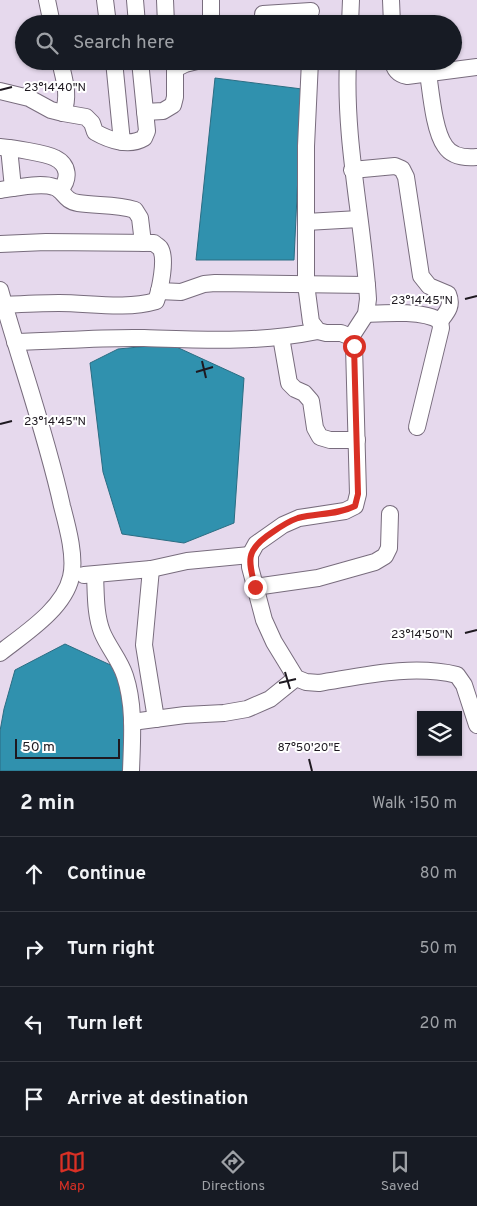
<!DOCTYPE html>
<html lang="en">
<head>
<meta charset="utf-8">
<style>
	body { margin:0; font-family:Overpass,sans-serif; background:#20242c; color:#f1f3f6 }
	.controls { position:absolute; right:15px; bottom:15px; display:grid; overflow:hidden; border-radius:0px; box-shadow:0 1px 4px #0004 }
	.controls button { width:45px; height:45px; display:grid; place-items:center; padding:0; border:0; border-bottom:1px solid #363941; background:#171b24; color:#f1f3f6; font:25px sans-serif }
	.scale { position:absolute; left:15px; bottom:12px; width:105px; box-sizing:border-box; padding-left:5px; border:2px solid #1e1920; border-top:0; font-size:14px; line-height:18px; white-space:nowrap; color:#1e1920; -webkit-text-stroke:4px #fff; paint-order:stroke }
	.stop { position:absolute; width:15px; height:15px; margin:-11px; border:4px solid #d93025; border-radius:50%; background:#fff }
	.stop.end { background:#d93025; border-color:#fff; box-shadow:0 1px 5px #0008 }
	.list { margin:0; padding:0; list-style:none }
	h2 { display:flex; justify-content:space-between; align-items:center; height:65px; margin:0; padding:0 20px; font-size:21px }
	h2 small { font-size:16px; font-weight:400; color:#9ea1a6 }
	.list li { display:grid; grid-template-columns:32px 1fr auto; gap:15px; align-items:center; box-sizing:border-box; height:75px; padding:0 20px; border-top:1px solid #363941 }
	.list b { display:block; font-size:19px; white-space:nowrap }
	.list em { font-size:16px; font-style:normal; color:#9ea1a6 }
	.icon { flex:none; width:28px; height:28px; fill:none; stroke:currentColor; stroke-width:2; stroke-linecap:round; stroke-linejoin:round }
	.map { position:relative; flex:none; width:477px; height:771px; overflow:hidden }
	.search { position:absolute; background:#171b24; box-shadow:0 1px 4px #0004; left:15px; right:15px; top:15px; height:55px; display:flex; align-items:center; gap:12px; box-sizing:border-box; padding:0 18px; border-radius:28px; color:#9ea1a6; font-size:19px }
	.sheet { height:365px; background:#171b24 }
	nav { display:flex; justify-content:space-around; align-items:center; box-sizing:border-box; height:70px; border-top:1px solid #363941; background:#171b24; font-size:14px; color:#9ea1a6 }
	nav a { display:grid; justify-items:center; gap:2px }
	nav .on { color:#d93025 }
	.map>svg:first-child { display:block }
	.water { fill:#3091ae; stroke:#2b6d83 }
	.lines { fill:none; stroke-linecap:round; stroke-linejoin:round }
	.minor-casing { stroke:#786c7d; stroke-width:18 }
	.minor { stroke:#fff; stroke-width:16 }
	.route { stroke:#d93025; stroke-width:6 }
	.ticks { fill:none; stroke:#1e1920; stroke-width:2 }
	.ticks-label { font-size:12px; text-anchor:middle; fill:#1e1920; stroke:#fff; stroke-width:4; stroke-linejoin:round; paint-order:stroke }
</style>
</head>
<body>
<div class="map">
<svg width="477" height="771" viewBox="0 0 477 771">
	<rect width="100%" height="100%" fill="#e6d9ed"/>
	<g class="water">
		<path d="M215,78l87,11 -8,171h-98z"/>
		<path d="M170,344l74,34 -10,145 -50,20 -62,-9 -19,-62 -13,-109 28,-14z"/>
		<path d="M65,644l52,24 12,34 -2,69h-127v-40l4,-22 11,-39z"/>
	</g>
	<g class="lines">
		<g class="minor-casing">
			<g id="minor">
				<path d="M47,0l5,24"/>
				<path d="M105,0l3,24"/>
				<path d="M135,0l2,24"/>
				<path d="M165,0l1,24"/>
				<path d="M211,0v24"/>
				<path d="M391,0l1,24"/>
				<path d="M263,14l48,-3"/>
				<path d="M350,24l1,-24"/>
				<path d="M60,61c4,18 10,34 3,52"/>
				<path d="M114,61l8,81"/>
				<path d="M310,61l-4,85v138l5,38 7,9 8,2h15l10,4 3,9 4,148 -3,12 -10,5 -46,7 -16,7 -27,19 -6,11v12l14,53 10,22 22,36 10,4 13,1c44,-7 93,-19 138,-8l7,10 13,40"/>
				<path d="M348,61c-4,80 15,158 20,238l-2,15 -15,23"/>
				<path d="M393,61c1,9 5,13 14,15l70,-9"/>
				<path d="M428,73c3,20 6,58 17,73 7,11 21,12 32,11"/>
				<path d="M0,91l29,7 22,12 12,3 23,4 6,6 3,9c14,8 34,15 49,6l3,-7 -7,-70"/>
				<path d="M145,112l18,-1 10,-6 2,-8v-28l10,-5 12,-3"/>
				<path d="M0,147c11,1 46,6 55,11 14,7 15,21 5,32"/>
				<path d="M9,148l4,40"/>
				<path d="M352,170l43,-4 7,3 4,8 15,99 8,10 19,8c5,12 -1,18 -8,27"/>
				<path d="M0,190c14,-2 41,-8 54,-3 10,3 10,14 24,16 19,3 38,1 57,7l5,8 3,25"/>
				<path d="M306,222l53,-3"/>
				<path d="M0,244l46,-2 108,1c2,2 4,3 6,5 7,10 0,42 -4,53 -31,9 -66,2 -97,2 -18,0 -37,1 -55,2"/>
				<path d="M0,290c20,72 46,143 62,216 5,19 14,51 9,71 -7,32 -47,57 -71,76"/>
				<path d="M159,291l22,1 23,-8 11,-1 152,2"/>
				<path d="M366,314c19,-1 58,-4 74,7l1,7 -24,99"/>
				<path d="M281,337l8,46 6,6 9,4 7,8 4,27 5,9 10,3h27"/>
				<path d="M15,342c43,-1 86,-5 129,-4 60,2 115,5 174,-7"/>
				<path d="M151,569l-7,76 12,74"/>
				<path d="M84,575l67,-6 36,-8 63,-6"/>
				<path d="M95,575c1,18 0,39 7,57 6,15 18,28 23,44 10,30 7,64 6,95"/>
				<path d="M255,587l63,-9 57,-16 10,-6 4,-8 1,-34"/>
				<path d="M132,722l53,-7 39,-2 23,-4 23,-10 26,-21"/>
			</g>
		</g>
		<use href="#minor" class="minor"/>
	</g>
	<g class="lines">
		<path class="route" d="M255,587c-6,-25 -10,-35 12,-51 10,-7 19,-14 31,-18 19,-5 39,-3 57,-12l3,-12 -4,-148"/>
	</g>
	<path class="ticks" d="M0,90l12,-3M465,299l12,-3M202,361l4,17M196,372l17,-5M0,424l12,-3M465,633l12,-3M285,672l5,17M279,683l17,-4M309,759l3,12"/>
	<g class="ticks-label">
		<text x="55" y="91">23°14'40"N</text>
		<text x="422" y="304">23°14'45"N</text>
		<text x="55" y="425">23°14'45"N</text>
		<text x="422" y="638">23°14'50"N</text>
		<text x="309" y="751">87°50'20"E</text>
	</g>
</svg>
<div class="controls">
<button><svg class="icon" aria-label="layers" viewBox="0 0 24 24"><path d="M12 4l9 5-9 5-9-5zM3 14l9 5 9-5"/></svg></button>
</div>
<div class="scale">50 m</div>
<div class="stop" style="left:354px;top:346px"></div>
<div class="stop end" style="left:255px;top:587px"></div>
<div class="search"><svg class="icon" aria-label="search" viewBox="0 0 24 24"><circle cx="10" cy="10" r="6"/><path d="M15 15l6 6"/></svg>Search here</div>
</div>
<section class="sheet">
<h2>2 min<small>Walk · 150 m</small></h2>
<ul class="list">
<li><svg class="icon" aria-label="ahead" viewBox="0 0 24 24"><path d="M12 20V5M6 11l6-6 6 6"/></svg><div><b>Continue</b></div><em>80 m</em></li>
<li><svg class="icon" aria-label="right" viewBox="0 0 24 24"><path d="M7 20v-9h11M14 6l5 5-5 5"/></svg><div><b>Turn right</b></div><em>50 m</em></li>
<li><svg class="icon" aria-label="left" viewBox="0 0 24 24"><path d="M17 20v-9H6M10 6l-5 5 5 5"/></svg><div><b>Turn left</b></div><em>20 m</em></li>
<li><svg class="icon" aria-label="arrive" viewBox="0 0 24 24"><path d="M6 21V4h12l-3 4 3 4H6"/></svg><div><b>Arrive at destination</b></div></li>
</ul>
</section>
<nav>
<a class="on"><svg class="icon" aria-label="map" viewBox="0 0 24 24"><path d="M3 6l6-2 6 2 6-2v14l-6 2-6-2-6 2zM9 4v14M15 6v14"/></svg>Map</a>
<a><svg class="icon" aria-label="directions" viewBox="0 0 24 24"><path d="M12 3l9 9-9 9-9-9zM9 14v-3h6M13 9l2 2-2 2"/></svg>Directions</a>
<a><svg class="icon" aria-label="saved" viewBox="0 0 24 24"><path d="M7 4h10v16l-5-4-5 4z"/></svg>Saved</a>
</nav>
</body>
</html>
